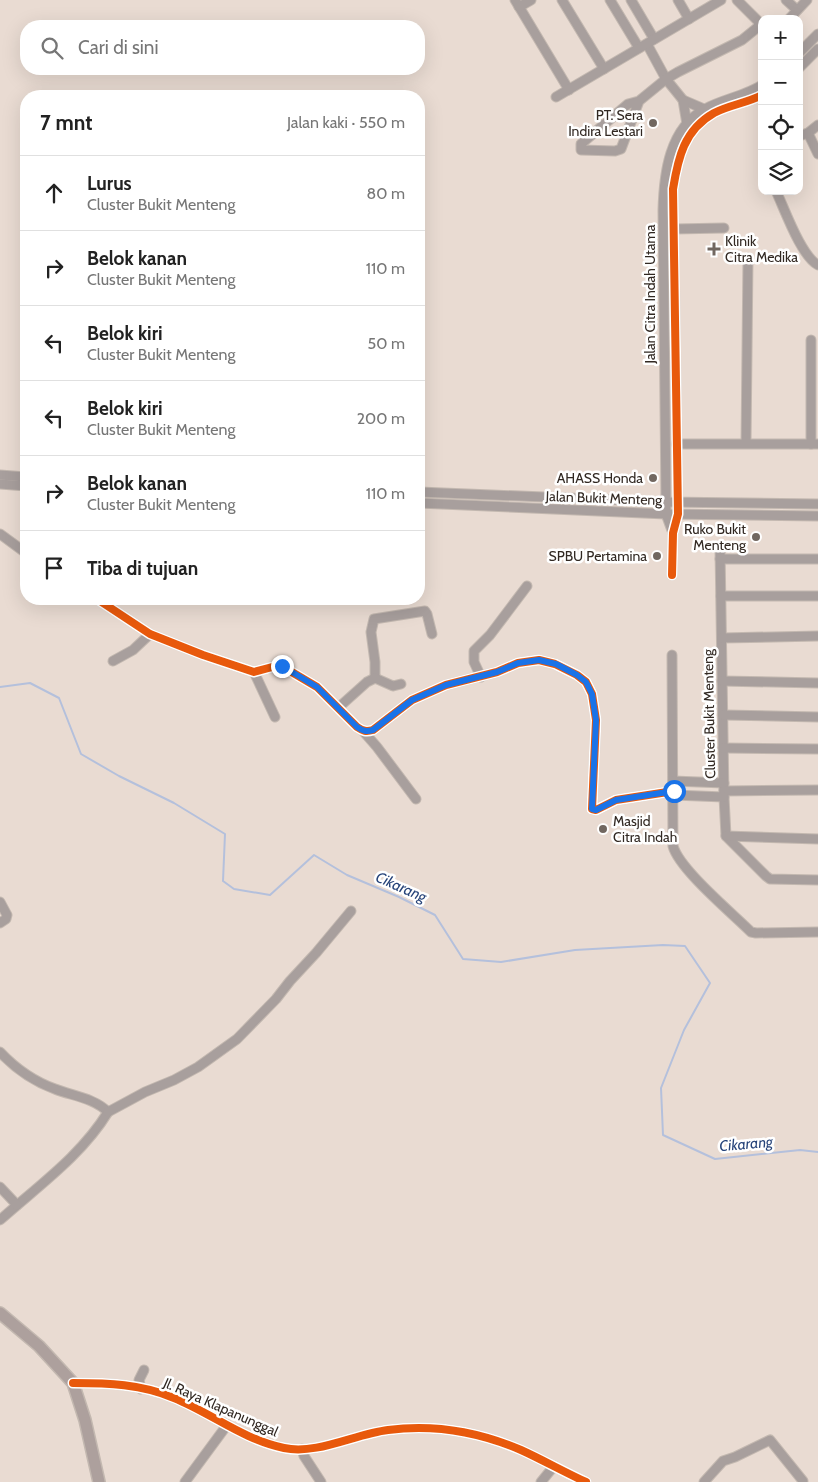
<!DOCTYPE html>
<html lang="id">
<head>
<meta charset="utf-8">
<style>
	body { margin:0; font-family:Cabin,sans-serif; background:#f2f2f2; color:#222 }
	.controls { position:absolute; right:15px; top:15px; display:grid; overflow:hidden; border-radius:10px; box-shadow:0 5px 20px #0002 }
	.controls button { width:45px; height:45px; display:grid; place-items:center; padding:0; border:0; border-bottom:1px solid #e0e0e0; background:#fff; color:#222; font:25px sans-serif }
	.stop { position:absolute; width:15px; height:15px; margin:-11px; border:4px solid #1a73e8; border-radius:50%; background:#fff }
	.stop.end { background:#1a73e8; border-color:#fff; box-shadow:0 1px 5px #0008 }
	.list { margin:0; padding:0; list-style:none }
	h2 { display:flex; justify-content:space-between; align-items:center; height:65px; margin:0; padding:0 20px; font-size:21px }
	h2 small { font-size:16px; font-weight:400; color:#767676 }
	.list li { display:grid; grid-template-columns:32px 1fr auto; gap:15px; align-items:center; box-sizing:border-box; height:75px; padding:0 20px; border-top:1px solid #e0e0e0 }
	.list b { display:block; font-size:19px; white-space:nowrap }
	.list p { margin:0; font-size:16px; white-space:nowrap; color:#767676 }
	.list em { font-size:16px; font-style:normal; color:#767676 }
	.icon { flex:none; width:28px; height:28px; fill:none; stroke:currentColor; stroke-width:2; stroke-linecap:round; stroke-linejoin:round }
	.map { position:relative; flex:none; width:818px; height:1482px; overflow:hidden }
	.search { position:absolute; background:#fff; box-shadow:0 5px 20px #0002; left:20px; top:20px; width:405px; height:55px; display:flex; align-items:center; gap:12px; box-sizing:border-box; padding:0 18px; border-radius:20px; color:#767676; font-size:19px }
	.panel { position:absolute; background:#fff; box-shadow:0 5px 20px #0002; left:20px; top:90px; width:405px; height:515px; border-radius:20px }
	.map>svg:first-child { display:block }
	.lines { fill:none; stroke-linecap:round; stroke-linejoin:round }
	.stream { stroke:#b4c0dc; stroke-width:2 }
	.minor-casing { stroke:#c3b8b0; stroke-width:11 }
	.major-casing { stroke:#c3b8b0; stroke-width:14 }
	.minor { stroke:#a89f9d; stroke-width:9 }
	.major { stroke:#ada09d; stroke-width:11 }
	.cycleway-casing { stroke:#fff; stroke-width:11 }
	.cycleway { stroke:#e8590c; stroke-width:8 }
	.route { stroke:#1a73e8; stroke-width:6 }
	.poi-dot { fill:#716760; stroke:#fff; stroke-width:2 }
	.labels { text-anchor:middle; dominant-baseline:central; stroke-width:5; stroke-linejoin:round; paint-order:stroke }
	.poi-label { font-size:14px; fill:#312822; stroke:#fff; text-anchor:end }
	.street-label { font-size:14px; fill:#312822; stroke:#fff }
	.water-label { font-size:15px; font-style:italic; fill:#264379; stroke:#fff }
</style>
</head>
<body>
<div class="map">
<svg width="818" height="1482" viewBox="0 0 818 1482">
	<rect width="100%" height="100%" fill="#e9dbd2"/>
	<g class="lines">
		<path class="stream" d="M0,687l30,-4 29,15 22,56 38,22 55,27 51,31 -2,47 11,8 36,6 44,-40 33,20 52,22 36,18 28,44 38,3 74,-12 88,-5 22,1 25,37 -26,47 -23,58 2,47 52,24 85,-9 18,2"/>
		<g class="minor-casing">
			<g id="minor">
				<path d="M515,0l54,90"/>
				<path d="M562,0l42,69"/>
				<path d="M610,0l29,48"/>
				<path d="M631,0l23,39"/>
				<path d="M678,0l11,19"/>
				<path d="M786,0l11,10"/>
				<path d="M519,7l12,-7"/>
				<path d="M789,19l18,-19"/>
				<path d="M647,44l19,35 17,21 21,9"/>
				<path d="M799,53l19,-19"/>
				<path d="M799,68l19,-19"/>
				<path d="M556,97l165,-97"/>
				<path d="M683,100l4,24"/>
				<path d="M639,101l-18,48 -6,2 -34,-1v-6l47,-40 11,-3 27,-22 12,-7 64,-32 16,-13 1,-5 -22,-22"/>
				<path d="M808,133l10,21"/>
				<path d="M799,136l9,-3 10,-8"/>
				<path d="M776,191c9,19 25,65 42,74"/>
				<path d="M674,229l50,-1"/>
				<path d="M811,340v104"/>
				<path d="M746,443l2,-185"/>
				<path d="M676,444h142"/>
				<path d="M0,475l26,2"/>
				<path d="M0,484l26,2"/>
				<path d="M419,492l247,10 152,2"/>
				<path d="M419,503l247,11 152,2"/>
				<path d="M673,533l-7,-19v-12l-3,-292c1,-36 6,-82 42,-101 18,-10 40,-13 57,-24"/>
				<path d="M0,534l26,19"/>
				<path d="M720,549l4,248 2,39 40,40 4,3 48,1"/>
				<path d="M720,559h98"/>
				<path d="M672,575l1,-42 5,-19 -5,-325c5,-31 11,-59 41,-76 15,-8 33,-10 48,-18"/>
				<path d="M721,596h97"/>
				<path d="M97,599l53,35 53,21 51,17 22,-6 9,2 32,19 40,40c6,4 9,5 16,3l39,-30 34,-15 51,-13 21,-9 21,-3 16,4 22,11 9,7 6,12 4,26 -4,89 4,1 20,-10 58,-9"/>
				<path d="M722,638l96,-2"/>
				<path d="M672,655l1,191c6,23 59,67 78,86l5,1 62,-1"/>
				<path d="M113,661l20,-11 17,-16"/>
				<path d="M254,672l21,45"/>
				<path d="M481,677l-7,-15v-11l16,-16 37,-49"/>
				<path d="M375,678v-16l-4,-30 3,-13 51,-8 2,3 5,20"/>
				<path d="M722,681l96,2"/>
				<path d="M338,708l29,-26 8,-4 18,8 8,-2"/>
				<path d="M723,715l95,2"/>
				<path d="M363,731l14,16 39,52"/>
				<path d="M723,748l95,1"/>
				<path d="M673,781l51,2"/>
				<path d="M724,791l94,-1"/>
				<path d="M674,795l50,2"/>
				<path d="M726,836l92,3"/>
				<path d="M0,902l7,13 -1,4 -6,4"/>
				<path d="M0,1052c16,17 33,29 55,37 18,7 39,9 53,23 -27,44 -70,74 -108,108"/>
				<path d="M108,1112l37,-20 29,-12 24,-13 39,-28 39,-40 14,-18 26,-28 35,-42"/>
				<path d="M0,1187l17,18"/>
				<path d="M73,1383c34,0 69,1 101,15 37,15 70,42 110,50 33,7 71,-14 104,-18 46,-6 91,2 133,20 22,10 43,22 65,32"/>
				<path d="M141,1389l-2,-9 5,-10"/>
				<path d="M302,1449l2,7 17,26"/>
				<path d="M185,1482l42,-57"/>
				<path d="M541,1482l13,-16"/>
				<path d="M704,1482l19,-21 12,-4 35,-17 33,41"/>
			</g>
		</g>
		<g class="major-casing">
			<path id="major" d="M0,1313l39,33 34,37 12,37 14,62"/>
		</g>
		<use href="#minor" class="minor"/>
		<use href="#major" class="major"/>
		<g class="cycleway-casing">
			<g id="cycleway">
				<path d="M672,575l1,-42 5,-19 -5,-325c5,-31 11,-59 41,-76 15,-8 33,-10 48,-18"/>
				<path d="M97,599l53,35 53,21 51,17 22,-6 9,2 32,19 40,40c6,4 9,5 16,3l39,-30 34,-15 51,-13 21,-9 21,-3 16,4 22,11 9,7 6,12 4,26 -4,89 4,1 20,-10 58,-9"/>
				<path d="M73,1383c34,0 69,1 101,15 37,15 70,42 110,50 33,7 71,-14 104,-18 46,-6 91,2 133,20 22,10 43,22 65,32"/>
			</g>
		</g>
		<use href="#cycleway" class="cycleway"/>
	</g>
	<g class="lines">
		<path class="route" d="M282,666l35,21 40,40c6,4 9,5 16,3l39,-30 34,-15 51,-13 21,-9 21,-3 17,4 21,11 9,7 6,12 4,26 -4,89 4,1 20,-10 58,-9"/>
	</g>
	<g class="poi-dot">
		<circle cx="653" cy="123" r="5"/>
		<path d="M711.5 241.5h5v5h5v5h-5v5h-5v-5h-5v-5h5z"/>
		<circle cx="653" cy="478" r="5"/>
		<circle cx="756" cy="537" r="5"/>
		<circle cx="657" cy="556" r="5"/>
		<circle cx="603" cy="829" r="5"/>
	</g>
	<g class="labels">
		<g class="poi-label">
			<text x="643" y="115">PT. Sera<tspan x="643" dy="16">Indira Lestari</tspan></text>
			<text x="725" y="241" text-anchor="start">Klinik<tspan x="725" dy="16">Citra Medika</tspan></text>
			<text x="643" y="478">AHASS Honda</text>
			<text x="746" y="529">Ruko Bukit<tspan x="746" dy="16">Menteng</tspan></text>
			<text x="647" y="556">SPBU Pertamina</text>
			<text x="613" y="821" text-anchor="start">Masjid<tspan x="613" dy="16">Citra Indah</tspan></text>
		</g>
		<g class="street-label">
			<text transform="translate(650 294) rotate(-90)">Jalan Citra Indah Utama</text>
			<text transform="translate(604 498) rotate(2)">Jalan Bukit Menteng</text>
			<text transform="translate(709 714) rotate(-91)">Cluster Bukit Menteng</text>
			<text transform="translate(221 1407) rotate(24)">Jl. Raya Klapanunggal</text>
		</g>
		<g class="water-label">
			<text transform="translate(401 887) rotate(24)">Cikarang</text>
			<text transform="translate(746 1144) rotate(-5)">Cikarang</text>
		</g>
	</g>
</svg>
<div class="controls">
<button>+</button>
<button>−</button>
<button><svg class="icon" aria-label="locate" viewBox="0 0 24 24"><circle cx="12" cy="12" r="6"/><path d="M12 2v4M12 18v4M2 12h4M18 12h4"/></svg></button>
<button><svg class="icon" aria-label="layers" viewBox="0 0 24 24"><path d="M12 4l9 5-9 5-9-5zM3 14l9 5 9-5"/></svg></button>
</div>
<div class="stop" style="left:674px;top:791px"></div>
<div class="stop end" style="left:282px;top:666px"></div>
<div class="search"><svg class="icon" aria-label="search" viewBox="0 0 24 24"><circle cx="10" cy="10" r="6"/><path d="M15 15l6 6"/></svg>Cari di sini</div>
<section class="panel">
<h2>7 mnt<small>Jalan kaki · 550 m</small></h2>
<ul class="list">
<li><svg class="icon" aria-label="ahead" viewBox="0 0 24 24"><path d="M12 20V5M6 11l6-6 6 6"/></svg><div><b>Lurus</b><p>Cluster Bukit Menteng</p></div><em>80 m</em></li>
<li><svg class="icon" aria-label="right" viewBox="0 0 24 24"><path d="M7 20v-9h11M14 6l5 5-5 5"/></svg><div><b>Belok kanan</b><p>Cluster Bukit Menteng</p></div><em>110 m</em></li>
<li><svg class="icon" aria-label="left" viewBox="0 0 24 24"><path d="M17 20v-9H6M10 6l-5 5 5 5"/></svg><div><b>Belok kiri</b><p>Cluster Bukit Menteng</p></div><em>50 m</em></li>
<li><svg class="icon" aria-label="left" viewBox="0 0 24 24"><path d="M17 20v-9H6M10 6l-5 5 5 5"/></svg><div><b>Belok kiri</b><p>Cluster Bukit Menteng</p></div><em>200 m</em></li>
<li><svg class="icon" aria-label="right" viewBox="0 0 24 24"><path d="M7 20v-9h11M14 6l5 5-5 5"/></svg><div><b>Belok kanan</b><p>Cluster Bukit Menteng</p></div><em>110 m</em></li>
<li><svg class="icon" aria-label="arrive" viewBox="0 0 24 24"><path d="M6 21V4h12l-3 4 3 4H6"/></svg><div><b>Tiba di tujuan</b></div></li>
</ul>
</section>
</div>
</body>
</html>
